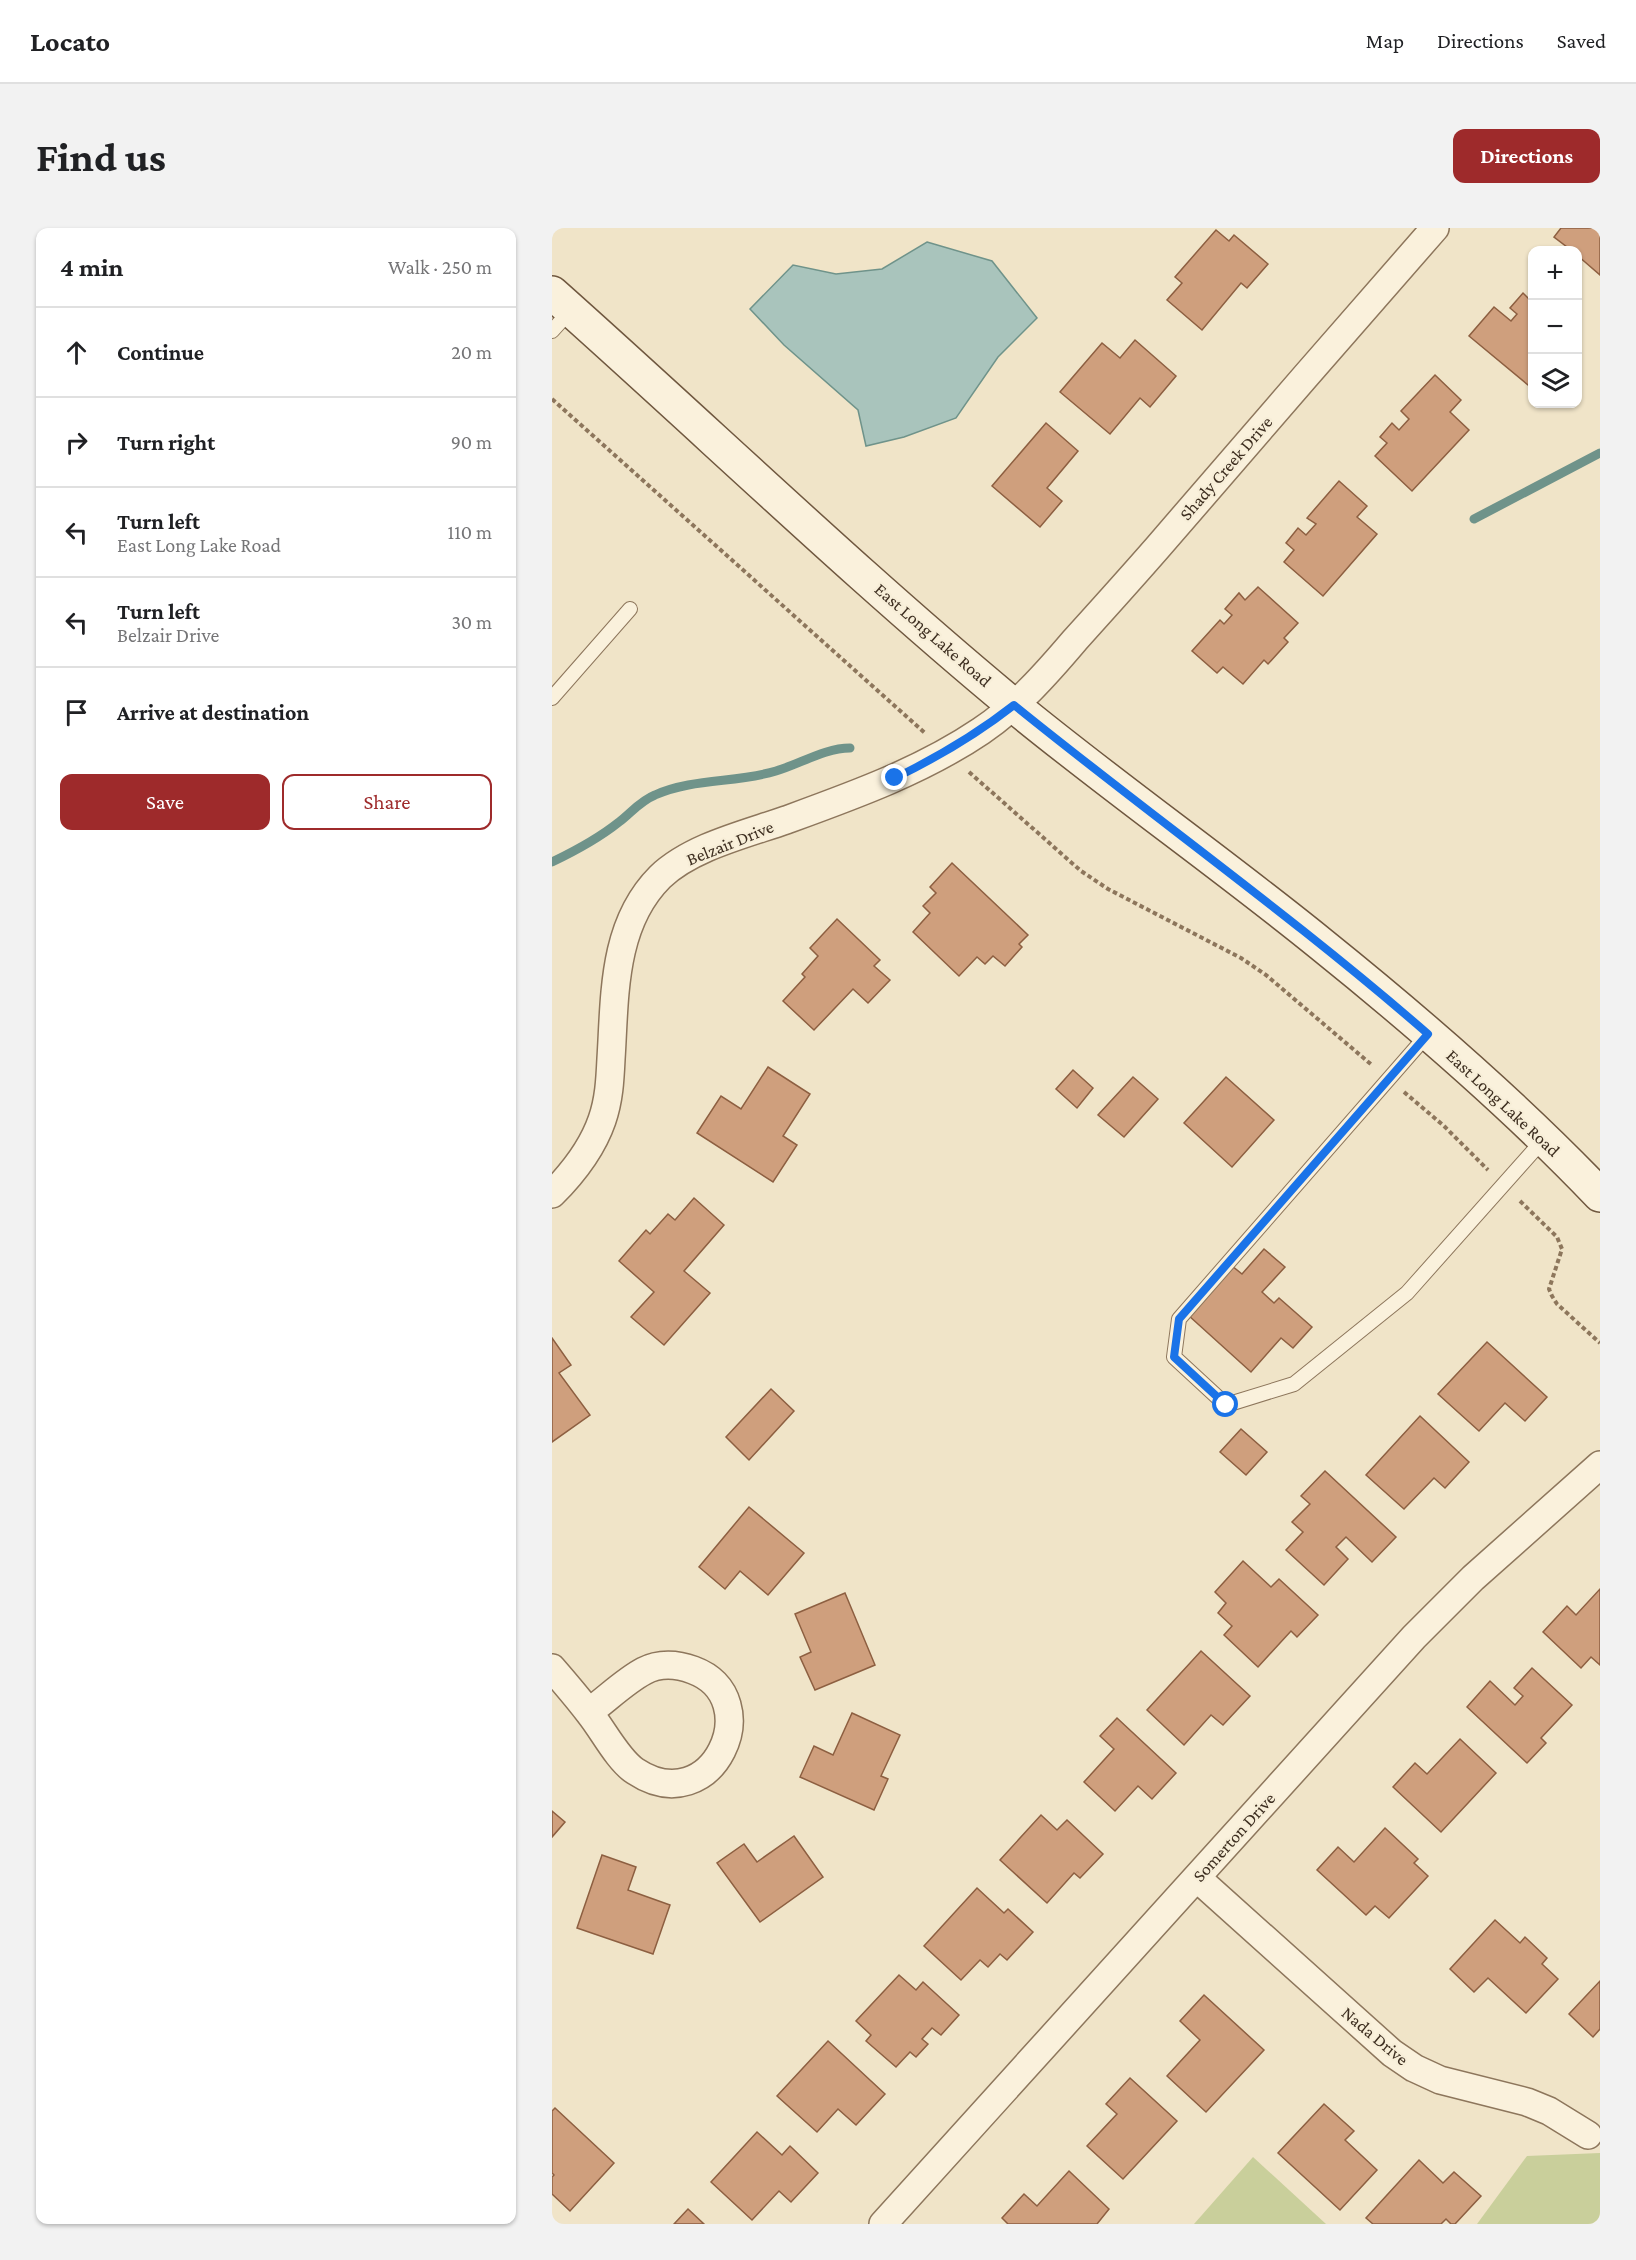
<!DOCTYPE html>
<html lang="en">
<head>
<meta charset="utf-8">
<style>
	body { margin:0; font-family:"Crimson Pro",serif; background:#f2f2f2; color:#202124 }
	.controls { position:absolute; right:18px; top:18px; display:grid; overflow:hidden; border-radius:12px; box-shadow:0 2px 4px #0004 }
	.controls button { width:54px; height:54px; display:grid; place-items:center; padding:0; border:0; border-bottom:2px solid #e0e0e0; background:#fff; color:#202124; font:30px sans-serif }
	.stop { position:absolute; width:18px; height:18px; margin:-14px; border:4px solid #1a73e8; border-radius:50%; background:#fff }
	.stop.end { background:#1a73e8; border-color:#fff; box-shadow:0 2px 6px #0008 }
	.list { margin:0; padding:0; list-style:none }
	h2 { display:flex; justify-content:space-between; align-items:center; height:78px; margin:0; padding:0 24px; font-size:26px }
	h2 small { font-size:20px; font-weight:400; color:#757577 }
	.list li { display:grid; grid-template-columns:39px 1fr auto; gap:18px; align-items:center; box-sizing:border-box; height:90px; padding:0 24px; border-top:2px solid #e0e0e0 }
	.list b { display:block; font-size:22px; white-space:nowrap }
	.list p { margin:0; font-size:20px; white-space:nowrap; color:#757577 }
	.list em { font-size:20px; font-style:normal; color:#757577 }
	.actions { display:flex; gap:12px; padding:18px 24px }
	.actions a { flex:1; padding:14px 0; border:2px solid #9e2a2b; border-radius:12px; text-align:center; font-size:21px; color:#9e2a2b }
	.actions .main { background:#9e2a2b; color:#fff }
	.icon { flex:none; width:33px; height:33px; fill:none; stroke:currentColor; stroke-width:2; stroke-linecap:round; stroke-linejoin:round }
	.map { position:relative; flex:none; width:1048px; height:1996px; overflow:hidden; border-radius:12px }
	header { display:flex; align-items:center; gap:36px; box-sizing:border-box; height:84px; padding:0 30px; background:#fff; border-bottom:2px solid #e0e0e0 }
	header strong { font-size:28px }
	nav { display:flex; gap:33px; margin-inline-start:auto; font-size:21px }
	.intro { display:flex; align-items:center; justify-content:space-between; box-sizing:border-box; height:144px; padding:0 36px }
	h1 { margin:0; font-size:42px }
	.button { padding:15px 27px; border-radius:12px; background:#9e2a2b; color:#fff; font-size:21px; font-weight:700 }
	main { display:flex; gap:36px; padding:0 36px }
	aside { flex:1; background:#fff; border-radius:12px; box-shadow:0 2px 4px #0004 }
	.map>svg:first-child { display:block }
	.green { fill:#c9cf9b }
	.water { fill:#a9c4bc; stroke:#6f938a; stroke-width:1.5 }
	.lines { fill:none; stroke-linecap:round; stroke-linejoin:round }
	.stream { stroke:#6f938a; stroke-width:9 }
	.building { fill:#cf9f7d; stroke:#8d5f41; stroke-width:1.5 }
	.service-casing { stroke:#8d765c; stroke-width:16 }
	.minor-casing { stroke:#8d765c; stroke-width:30 }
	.secondary-casing { stroke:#6f573f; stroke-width:36 }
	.path { stroke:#8d765c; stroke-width:4; stroke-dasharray:4.5 3; stroke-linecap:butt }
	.service { stroke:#faf1dc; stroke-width:14 }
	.minor { stroke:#faf1dc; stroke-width:27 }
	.secondary { stroke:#faf1dc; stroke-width:33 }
	.route { stroke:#1a73e8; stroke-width:8 }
	.labels { text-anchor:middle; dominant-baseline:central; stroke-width:4.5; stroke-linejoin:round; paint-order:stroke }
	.street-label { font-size:18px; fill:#3d2e20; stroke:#f7eed8 }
</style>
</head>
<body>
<header>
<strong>Locato</strong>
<nav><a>Map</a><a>Directions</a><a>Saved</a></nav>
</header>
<div class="intro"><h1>Find us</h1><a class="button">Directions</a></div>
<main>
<aside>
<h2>4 min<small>Walk · 250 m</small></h2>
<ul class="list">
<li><svg class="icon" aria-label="ahead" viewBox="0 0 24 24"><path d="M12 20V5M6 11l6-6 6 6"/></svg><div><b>Continue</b></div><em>20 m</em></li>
<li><svg class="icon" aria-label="right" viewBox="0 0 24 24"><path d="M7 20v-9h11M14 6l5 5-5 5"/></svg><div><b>Turn right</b></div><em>90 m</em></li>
<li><svg class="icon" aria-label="left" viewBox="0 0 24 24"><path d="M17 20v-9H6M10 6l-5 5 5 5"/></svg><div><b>Turn left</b><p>East Long Lake Road</p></div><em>110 m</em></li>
<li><svg class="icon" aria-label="left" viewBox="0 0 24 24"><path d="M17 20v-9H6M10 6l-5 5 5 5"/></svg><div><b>Turn left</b><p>Belzair Drive</p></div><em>30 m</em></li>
<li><svg class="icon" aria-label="arrive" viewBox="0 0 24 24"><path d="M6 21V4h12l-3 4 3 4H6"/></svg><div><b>Arrive at destination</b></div></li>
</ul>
<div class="actions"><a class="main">Save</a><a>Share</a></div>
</aside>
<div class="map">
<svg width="1048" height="1996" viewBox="0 0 1048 1996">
	<rect width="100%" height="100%" fill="#f0e4c8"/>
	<g class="green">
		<path d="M1048,1925v71h-123l50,-68z"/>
		<path d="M701,1929l73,67h-132z"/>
	</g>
	<path class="water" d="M375,14l65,19 45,57 -39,39 -42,61 -52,19 -38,9 -8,-36 -74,-65 -34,-36 43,-44 43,9 46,-5z"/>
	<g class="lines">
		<g class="stream">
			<path d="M922,291l126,-66"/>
			<path d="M0,634c23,-11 47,-24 67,-40 12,-9 21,-21 36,-27 38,-17 82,-12 121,-24 24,-7 49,-23 74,-23"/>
		</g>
	</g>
	<g class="building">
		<path d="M1009,0h39v47l-22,-19v-6h-7l-17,-13z"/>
		<path d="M664,2l13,11 5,-6 34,29 -21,24 -6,-5 -39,47 -35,-30 15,-17 -7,-6z"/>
		<path d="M971,65l6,6 4,-4v84l-5,6 -59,-49 25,-29 17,14 6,-7 -7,-6z"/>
		<path d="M583,112l41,36 -26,31 -10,-9 -30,36 -50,-42 42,-49 18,15z"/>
		<path d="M883,147l26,25 -11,12 19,18 -57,61 -37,-35 12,-13 -7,-6 12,-14 7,7 10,-11 -8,-8z"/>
		<path d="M494,195l32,28 -31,37 15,13 -22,26 -48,-41z"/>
		<path d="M787,253l28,25 -10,11 20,17 -54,62 -39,-34 10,-12 -8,-7 12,-15 8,7 10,-11 -9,-6z"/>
		<path d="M706,359l40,36 -14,15 4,4 -20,22 -4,-4 -21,24 -20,-17 -6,6 -25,-22 28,-31 4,4 8,-9 -7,-6 14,-16 6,7z"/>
		<path d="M400,635l76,72 -9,9 3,3 -17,19 -12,-10 -8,8 -8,-7 -18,19 -46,-44 17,-19 -7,-7 13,-13 -6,-6z"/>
		<path d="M285,691l43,41 -6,6 16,14 -22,23 -15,-14 -39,41 -31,-29 22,-24 -3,-3 16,-18 -8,-8z"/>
		<path d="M216,839l42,27 -27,42 14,9 -24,37 -76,-49 24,-37 20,13z"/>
		<path d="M521,842l20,18 -16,20 -21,-19z"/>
		<path d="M581,849l25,22 -34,38 -26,-22z"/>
		<path d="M674,849l48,43 -42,47 -48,-44z"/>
		<path d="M142,970l30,27 -40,46 26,22 -46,52 -33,-28 23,-25 -35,-31 27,-31 4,4 18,-20 7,6z"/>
		<path d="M712,1021l21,18 -23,25 12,11 5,-5 33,29 -19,21 -12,-10 -30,34 -63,-57 44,-49 10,8z"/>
		<path d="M0,1110l19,27 -12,8 31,42 -38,27z"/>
		<path d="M935,1114l60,55 -22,24 -20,-18 -26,28 -41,-37z"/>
		<path d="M219,1161l23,22 -45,49 -23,-23z"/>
		<path d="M868,1188l49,46 -24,26 -11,-10 -30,31 -38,-34z"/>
		<path d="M689,1201l26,23 -21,23 -26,-23z"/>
		<path d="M773,1243l71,66 -24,25 -26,-25 -10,10 12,12 -24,26 -38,-35 17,-18 -11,-10 18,-18 -9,-8z"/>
		<path d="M197,1279l55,46 -36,42 -28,-24 -15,18 -26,-22z"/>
		<path d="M691,1333l28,26 8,-8 39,36 -21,22 -6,-6 -33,36 -34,-32 8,-9 -14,-13 8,-10 -11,-11z"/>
		<path d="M1048,1361v76l-9,-8 -10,11 -38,-36 24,-26 9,9z"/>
		<path d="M293,1365l30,72 -60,25 -15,-33 11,-5 -16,-38z"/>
		<path d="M649,1423l49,45 -27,29 -12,-10 -27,30 -37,-35z"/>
		<path d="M980,1440l40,37 -31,33 5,5 -19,20 -60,-56 23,-26 25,24 8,-9 -9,-8z"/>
		<path d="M300,1485l48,22 -19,41 7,3 -14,31 -74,-33 14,-31 19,9z"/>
		<path d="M565,1490l59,55 -24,26 -14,-13 -23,25 -31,-29 30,-33 -14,-13z"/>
		<path d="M908,1511l36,34 -55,59 -48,-45 22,-24 12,11z"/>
		<path d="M0,1583l13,11 -13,15z"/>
		<path d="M489,1587l16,15 10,-10 36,34 -23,24 -6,-5 -27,30 -47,-43z"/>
		<path d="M833,1600l33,31 -4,4 14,13 -39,42 -14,-12 -9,9 -49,-45 21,-23 16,15z"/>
		<path d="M242,1608l29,41 -63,45 -43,-59 27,-19 13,18z"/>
		<path d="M50,1627l34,12 -8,23 42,15 -17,49 -76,-26z"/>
		<path d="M425,1660l27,25 4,-4 25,23 -26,28 -7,-6 -12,13 -8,-7 -19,20 -37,-34z"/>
		<path d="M943,1692l25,23 5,-6 22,21 -5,6 16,15 -32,34 -38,-35 -14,14 -24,-23z"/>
		<path d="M347,1747l17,15 7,-8 36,33 -18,20 -9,-7 -10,11 6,5 -12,13 -6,-5 -14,15 -30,-26 5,-6 -15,-14z"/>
		<path d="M1048,1753v48l-7,8 -24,-23z"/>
		<path d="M652,1767l60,55 -58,62 -39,-36 33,-36 -20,-19z"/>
		<path d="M276,1813l57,53 -29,31 -18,-16 -21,23 -40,-36z"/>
		<path d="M578,1850l47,43 -54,58 -36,-33 30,-32 -11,-10z"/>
		<path d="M772,1876l30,27 -9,9 32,30 -37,40 -62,-57z"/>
		<path d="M3,1880l59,55 -44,48 -18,-17v-17l2,-2 -2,-2v-62z"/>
		<path d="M205,1904l25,23 8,-9 28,27 -27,29 -12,-11 -27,29 -41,-38z"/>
		<path d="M867,1932l24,23 11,-11 27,24 -26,28h-4l-5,-5 -5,5h-68l-7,-6z"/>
		<path d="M517,1943l40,38 -12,15h-89l-6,-6 22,-24 13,12z"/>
		<path d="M136,1981l16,15h-30z"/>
	</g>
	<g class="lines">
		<g class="service-casing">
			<g id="service">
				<path d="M0,103l19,-21"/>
				<path d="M0,470l78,-89"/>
				<path d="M876,806l-249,285 -5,38 52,48 68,-21 113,-91 137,-154"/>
			</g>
		</g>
		<g class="minor-casing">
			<g id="minor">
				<path d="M0,966c21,-21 40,-45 50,-74 7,-20 8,-40 9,-61 4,-63 1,-134 49,-182 31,-30 86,-43 126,-57 66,-24 136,-49 195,-89 36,-24 66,-58 94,-91 28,-31 56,-62 83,-93 92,-107 184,-213 277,-319"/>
				<path d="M0,1440c13,15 26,30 38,46 13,16 28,46 45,57 78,52 134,-73 58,-101 -16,-6 -34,-7 -49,1 -19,10 -37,28 -55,41"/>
				<path d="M645,1650l195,175 22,15 26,12 87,22 22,9 39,24"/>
				<path d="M331,1996l531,-587 59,-59 127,-113"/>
			</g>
		</g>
		<g class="secondary-casing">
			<path id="secondary" d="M0,65c154,137 303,281 461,412 101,83 207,157 308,239 97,78 193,161 279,251"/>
		</g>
		<g class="path">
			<path d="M0,171l373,334"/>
			<path d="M417,544l112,99 27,18 133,69 25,17 107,91"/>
			<path d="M852,864l40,34 44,44"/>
			<path d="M968,973l37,36 5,12 -13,40 3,7 5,8 43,39"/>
		</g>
		<use href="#service" class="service"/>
		<use href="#minor" class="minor"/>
		<use href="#secondary" class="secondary"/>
	</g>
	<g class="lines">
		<path class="route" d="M343,550c43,-21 82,-44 119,-73 137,111 281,213 414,329l-249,285 -5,38 52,48"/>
	</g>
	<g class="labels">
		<g class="street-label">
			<text transform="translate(674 240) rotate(-49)">Shady Creek Drive</text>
			<text transform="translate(381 407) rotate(41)">East Long Lake Road</text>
			<text transform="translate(178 615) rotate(-22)">Belzair Drive</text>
			<text transform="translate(951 875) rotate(43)">East Long Lake Road</text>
			<text transform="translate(682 1609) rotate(-48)">Somerton Drive</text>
			<text transform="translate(823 1808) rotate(40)">Nada Drive</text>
		</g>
	</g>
</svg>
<div class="controls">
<button>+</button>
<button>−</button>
<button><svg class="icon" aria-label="layers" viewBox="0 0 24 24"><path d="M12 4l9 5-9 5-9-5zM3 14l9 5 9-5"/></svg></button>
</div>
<div class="stop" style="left:674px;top:1177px"></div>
<div class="stop end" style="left:343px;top:550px"></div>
</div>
</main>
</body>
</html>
